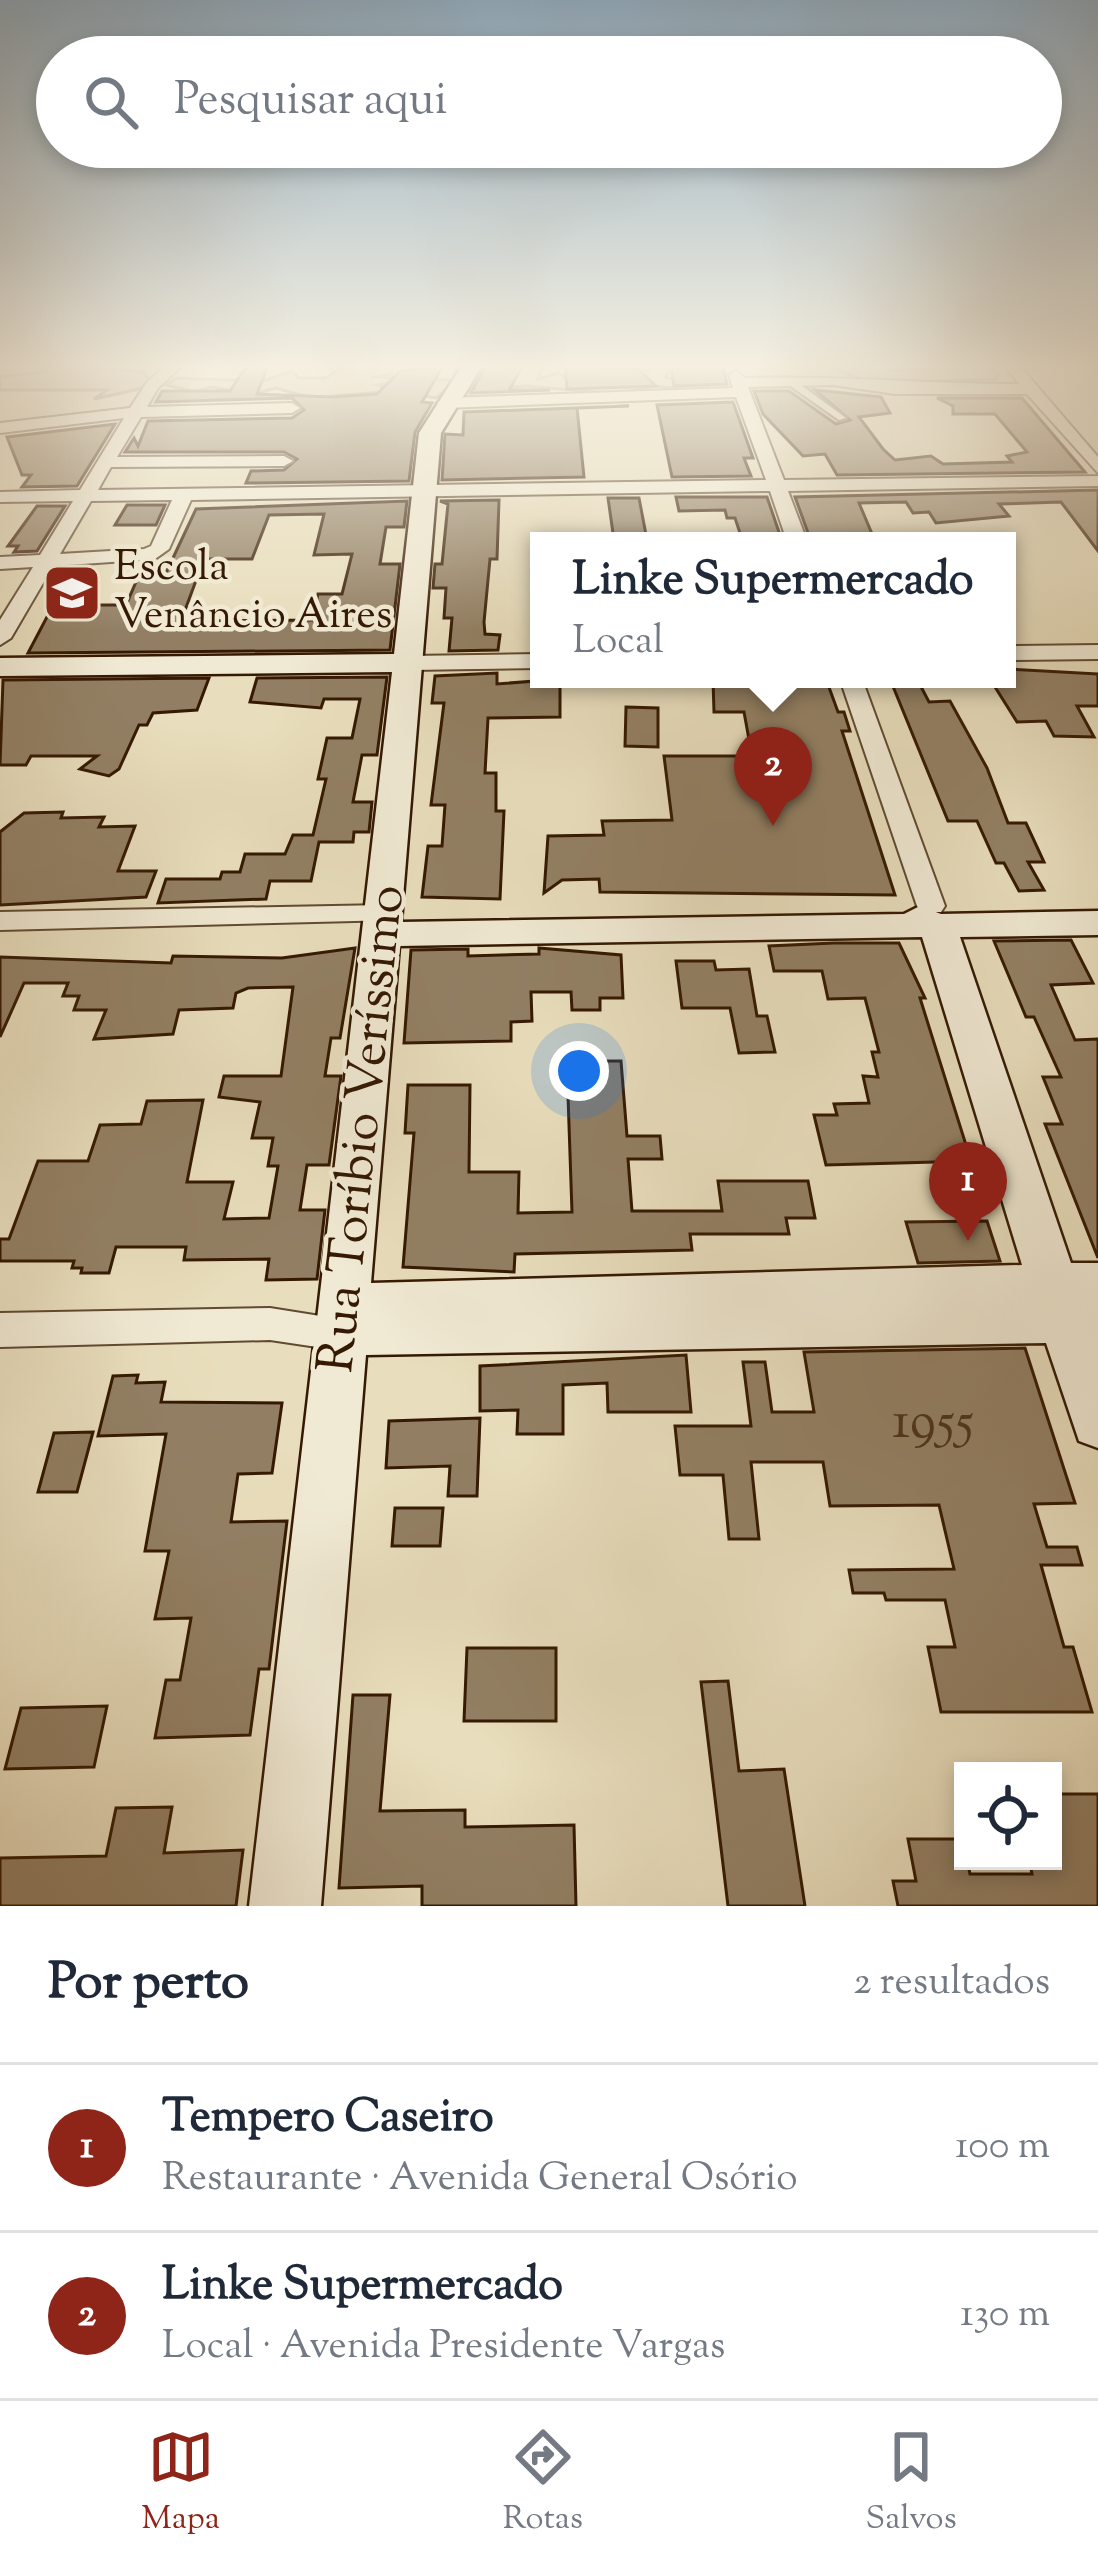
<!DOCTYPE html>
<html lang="pt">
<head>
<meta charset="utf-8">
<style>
	body { margin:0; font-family:"Sorts Mill Goudy",serif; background:#f6f6f7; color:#1f2937 }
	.controls { position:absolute; right:36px; bottom:36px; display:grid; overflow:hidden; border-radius:0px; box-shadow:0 6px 18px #0003 }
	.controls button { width:108px; height:108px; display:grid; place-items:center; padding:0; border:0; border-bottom:3px solid #e0e1e3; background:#fff; color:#1f2937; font:60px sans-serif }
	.you { position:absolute; left:579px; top:1071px; width:42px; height:42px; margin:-30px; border:9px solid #fff; border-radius:50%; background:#1a73e8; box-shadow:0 0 0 18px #1a73e833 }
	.badge { display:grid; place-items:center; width:78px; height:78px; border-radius:50%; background:#8f2418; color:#fff; font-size:39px; font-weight:700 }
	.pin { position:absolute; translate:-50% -99px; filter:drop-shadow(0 3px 6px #0008) }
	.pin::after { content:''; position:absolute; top:63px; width:42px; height:36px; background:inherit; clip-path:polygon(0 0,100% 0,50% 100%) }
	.popup { position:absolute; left:530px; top:532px; width:486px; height:156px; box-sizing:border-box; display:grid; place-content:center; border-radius:0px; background:#fff; filter:drop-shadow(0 3px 9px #0005); font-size:39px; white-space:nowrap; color:#747a83 }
	.popup b { font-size:45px; color:#1f2937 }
	.popup::after { content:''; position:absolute; left:50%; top:100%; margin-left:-24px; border:24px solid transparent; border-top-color:#fff }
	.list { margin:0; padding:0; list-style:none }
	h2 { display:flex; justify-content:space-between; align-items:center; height:156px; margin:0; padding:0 48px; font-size:51px }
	h2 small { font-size:39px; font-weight:400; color:#747a83 }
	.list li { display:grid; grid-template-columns:78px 1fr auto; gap:36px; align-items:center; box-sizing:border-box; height:168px; padding:0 48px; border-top:3px solid #e0e1e3 }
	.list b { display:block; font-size:45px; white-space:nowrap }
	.list p { margin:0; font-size:39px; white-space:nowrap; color:#747a83 }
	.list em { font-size:39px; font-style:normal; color:#747a83 }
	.icon { flex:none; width:66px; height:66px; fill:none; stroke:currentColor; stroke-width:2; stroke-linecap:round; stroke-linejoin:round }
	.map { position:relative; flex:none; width:1098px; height:1906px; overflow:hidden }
	.search { position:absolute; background:#fff; box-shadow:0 6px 18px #0003; left:36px; right:36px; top:36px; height:132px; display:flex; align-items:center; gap:30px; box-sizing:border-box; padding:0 42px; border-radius:66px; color:#747a83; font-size:45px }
	.sheet { height:492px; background:#fff }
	nav { display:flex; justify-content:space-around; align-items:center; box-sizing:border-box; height:168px; border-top:3px solid #e0e1e3; background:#fff; font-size:33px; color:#747a83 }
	nav a { display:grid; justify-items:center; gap:6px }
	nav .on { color:#8f2418 }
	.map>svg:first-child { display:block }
	.green { fill:#cabc9d; stroke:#806a50; stroke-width:3 }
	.building { fill:#927f63; stroke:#351903; stroke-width:3; fill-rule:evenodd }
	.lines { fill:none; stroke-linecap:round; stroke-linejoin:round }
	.lane-casing { stroke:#624a31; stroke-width:5 }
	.street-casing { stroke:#624a31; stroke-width:4 }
	.secondary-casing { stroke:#351903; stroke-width:5 }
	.lane { fill:#f0e9d3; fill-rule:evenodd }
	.street { fill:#f0e9d3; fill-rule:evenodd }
	.secondary { fill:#f0e9d3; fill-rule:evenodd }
	.labels { text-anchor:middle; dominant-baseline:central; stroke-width:9; stroke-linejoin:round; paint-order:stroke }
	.far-poi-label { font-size:42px; fill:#351903; stroke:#f0e9d3; text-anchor:start }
	.street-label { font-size:51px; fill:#351903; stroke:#f0e9d3 }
	.near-number-label { font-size:54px; fill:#4c321b }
</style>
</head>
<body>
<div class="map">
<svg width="1098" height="1906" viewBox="0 0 1098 1906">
	<rect width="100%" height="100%" fill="#e8ddbc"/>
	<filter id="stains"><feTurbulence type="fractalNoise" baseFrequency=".00167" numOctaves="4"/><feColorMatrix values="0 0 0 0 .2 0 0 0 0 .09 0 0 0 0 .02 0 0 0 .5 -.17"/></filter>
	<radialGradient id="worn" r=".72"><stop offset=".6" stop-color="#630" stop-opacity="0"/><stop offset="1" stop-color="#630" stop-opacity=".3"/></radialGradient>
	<g class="green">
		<path d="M19,364h85l-28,2 67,6 5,7 -4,9 -50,11 13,-9h-107v-13l48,-6 -1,-5z"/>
		<path d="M348,364l44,1v9l-20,3 85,3 -21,18 -36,-6 -1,-10 -21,3 13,6 -80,7 -35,-10 -22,6 -44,-7 -15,5 -28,-7 9,-7 86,3 31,-10 5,7h27z"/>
		<path d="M527,364h28l-12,2 -5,13 21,-6 13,9 79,-12 -27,-6 43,2 5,2 -6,9 14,5 46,-12 -23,21 -49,-5 -36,8 -92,-8 -57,5 11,-13z"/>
		<path d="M824,364h61l-1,6 57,-1 2,-5 57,2 -9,3 8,5 -4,5 -123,5z"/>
	</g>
	<g class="building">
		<path d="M487,364h37l-15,26h41l-79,3z"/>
		<path d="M671,364h51l5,20 -53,2z"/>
		<path d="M247,365h21l-11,29 75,3 45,-3 22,-22 44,-6 -21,36 10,1 -17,29 -6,49 -163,2 5,-12 33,-1 13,-11 -13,-7h-159l9,-14 4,8 10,-25 144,-3 12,-8 -12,-12 -136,4 6,-11h68z"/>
		<path d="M565,366l73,3 18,17 -89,3z"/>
		<path d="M815,390l66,7 9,16 -31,4 24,32 12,11 36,-4 12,8 69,-2 -5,-6 20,-4 -32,-38h-42v-8l-16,-8h85l63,74 -248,3 -12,-21 -22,2 -40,-42 -9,-23h35l47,33 14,-4z"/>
		<path d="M733,402l20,56h-9l7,18 -79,1 -15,-72z"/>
		<path d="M629,406l-52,2 7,69 -142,3 3,-46 18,1 1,-23z"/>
		<path d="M115,424l-38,62 -55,1 9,-12h-9l-15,-38z"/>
		<path d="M1098,490v61l-37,-49 -62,2 10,12 -73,7 -7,-11 -16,1 -7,-11 -47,1 16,38h-64l-16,-44z"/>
		<path d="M676,497h91l15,44 -40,-2 -7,-21h-8l-2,-8 -46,1z"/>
		<path d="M608,498h31l8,42h-33z"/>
		<path d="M499,500l-2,59h-7l-6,63 1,12 15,1 -2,15 -49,1 3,-33h-8l2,-30h-13l2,-24h7l6,-60 -8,-3z"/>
		<path d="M407,501l-3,26h-18l-6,37h20l-10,86 -362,3 40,-76h27l-15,28h46l13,-30h26l31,-66zM324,514l-10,41 38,-1 -10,40h-24l-6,26 -131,1 23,-62h48l17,-44z"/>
		<path d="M127,505h38l-9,20h-41z"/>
		<path d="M37,506h28l-28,45 -23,1 4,-6h-10z"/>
		<path d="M1007,669l91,5v32h-21l17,31 -40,-1 -8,-15 -29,1 -27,-43h17z"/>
		<path d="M497,673v11l63,-5v38l-72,1 -3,55h11v38h8l-4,88 -78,-2 6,-51h14l3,-41h-14l13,-102h-12l3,-27z"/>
		<path d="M387,677l-10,78h-15l-9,47h19l-3,30h-15l-1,10h-34l-8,39h-41l-4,18 -108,4 8,-24h54l2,-7h18l5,-18h40l8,-19h20l13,-56h-8l9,-41h25l8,-39h-36l-3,9 -71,-6 7,-24z"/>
		<path d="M209,678l-12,32 -44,3 -6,12h-8l-20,44 -10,7 -29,-7 17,-13h-66l-5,9h-26l3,-85z"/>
		<path d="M826,679l12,33h6l6,19h-8l53,164 -295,-3 -1,-13 -37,1 -18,13 4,-57 56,-1 -2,-14 70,-1 -8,-64h88l-8,-44h-30l-1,-32z"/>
		<path d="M890,679h27l12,23 21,-1 37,67 21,55h18l18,39h-16l16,28 -25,1 -15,-28h-8l-19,-42h-29z"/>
		<path d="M626,707l32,1v39l-33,-1z"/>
		<path d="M63,812l-2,6 43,-1 -5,10 36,-1 -17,45h38l-10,26 -146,8v-73l24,-19z"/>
		<path d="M1071,940l22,43 -42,2 24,55 23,-1v219l-53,-134h17l-19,-47h18l-27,-60h-8l-32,-76z"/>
		<path d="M834,943h65l26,55h-5l51,163 -145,4 -12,-50h23l-3,-11 35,-1 -6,-27 15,1 -6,-25h7l-14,-54 -37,1 -6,-28h-48l-5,-25z"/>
		<path d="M355,948l-15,90h-9l-6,38h16l-12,89h-22l-7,45h25l-8,69 -51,1 3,-21 -85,1 2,-13h-70l-7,26h-28l1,-5h-10l2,-7h-74v-22h9l29,-78h50l12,-36 41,-1 6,-23 56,-1 -16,82h46l-9,37 45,-1 9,-52h-10l5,-28h-21l8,-36 -41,-5 5,-21h57l12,-89 -45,1 -12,5 -3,15 -54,2 -6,24 -79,5 12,-29h-32l5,-14h-16l5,-13h-44l-24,54v-80l171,6 2,-7 109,2z"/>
		<path d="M539,948l82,7 2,43h-23v12h-28l-1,-18h-40l1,29 -21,1v19l-107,2 7,-93 57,-1v7l71,-2z"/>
		<path d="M676,961h38l2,9 33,-1 8,47h10l8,36 -36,1 -9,-45h-48z"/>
		<path d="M579,1061h42l6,75h33l2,23h-34l4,52h90l-4,-30h90l7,37h-29l3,16h-99l2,16 -177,4 -1,18 -111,-5 11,-134h-9l3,-48h62l-1,87h50l-1,41 54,-1 -4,-116h12z"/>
		<path d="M987,1221l13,40 -82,2 -12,-41z"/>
		<path d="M1025,1348l50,155 -41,1 13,43h30l5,18h-41l23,82h9l19,65h-151l-13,-65h27l-10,-47h-59l-2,-7h-31l-4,-23 105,-1 -15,-64 -109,1 -7,-44h-72l8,77h-30l-6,-64h-43l-5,-49h76l-8,-64h22l7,50h42l-10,-60z"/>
		<path d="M686,1355l5,57h-83l-1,-29 -44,2v49h-46l1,-24 -38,1v-45z"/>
		<path d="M138,1375l-2,8 29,-1 -4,20 121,1 -10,70 -34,1 -7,48 56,-1 -18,148h-10l-9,66 -95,3 11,-58h14l11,-62 -36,1 14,-68h-24l21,-117 -68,2 15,-60z"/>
		<path d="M480,1418l-3,78h-29l2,-30 -64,2 3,-47z"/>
		<path d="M93,1432l-16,60h-39l16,-59z"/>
		<path d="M395,1508h48l-3,38h-48z"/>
		<path d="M467,1648h89v73h-92z"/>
		<path d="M728,1681l11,90 45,-2 21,137h-77l-27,-224z"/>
		<path d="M353,1695h37l-10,116 85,-1v17l109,-2 2,81h-154v-20l-83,2z"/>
		<path d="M107,1706l-13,61 -89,2 16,-61z"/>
		<path d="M1053,1794h45v112h-200l-5,-25h23l-8,-42h55l7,35h62l-2,-10h27z"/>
		<path d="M172,1807l-8,46 79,-3 -7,56h-236v-48l106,-2 10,-48z"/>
	</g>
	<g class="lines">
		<g class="lane-casing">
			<path id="lane" d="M785,378h6l55,40 -7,2 -54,-38z"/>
		</g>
		<g class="street-casing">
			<g id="street">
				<path d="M168,364h16l-26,24 -11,19 145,-4 8,5 -8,5 -151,4 -24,40 167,-1 9,5 -9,5 -173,1 -13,23 668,-10 -30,-83 -291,11 -8,-5 8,-5 288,-10 -4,-13 7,-4 9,7c92,-3 182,6 274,6l-16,-20h15l80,93v16l-71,-79h-132l-62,-9 -85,2 36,93 314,-4v10l-310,5 19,50h-20l-17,-50 -579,9 -22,49 -14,10 -102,7 -42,72 -11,7v-25l33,-53 -33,2v-12l40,-2 33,-54 -73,1v-10l80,-2 44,-72 -124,15v-10l130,-15 17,-26zM172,500l-21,46 -7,3 -84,5 31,-53z"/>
				<path d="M1098,645v14l-91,1v-14z"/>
				<path d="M539,654v14l-129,2 -11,-7 11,-7z"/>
				<path d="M840,679h22l83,227 -4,6h-20l-4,-6z"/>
				<path d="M385,905l14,9 -4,6 -395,10v-18z"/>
				<path d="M270,1308l88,14 6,12 -6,12 -14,5 -74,-11 -270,7v-34z"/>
			</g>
		</g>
		<g class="secondary-casing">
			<path id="secondary" d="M463,364h20l-42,69 -40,489 503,-8 16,-8 21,8 157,-3v24l-138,2 111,326h27v185l-19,-7 -33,-98 -680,12 -45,551h-72l143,-1234 -392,4v-18l394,-4 25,-221zM922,937l100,328 -651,18 28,-337z"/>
		</g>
		<use href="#lane" class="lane"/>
		<use href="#street" class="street"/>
		<use href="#secondary" class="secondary"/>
	</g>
	<linearGradient id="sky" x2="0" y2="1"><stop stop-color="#8faabd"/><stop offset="0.58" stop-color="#f5f0e1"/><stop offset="1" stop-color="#f5f0e1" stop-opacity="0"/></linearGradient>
	<rect width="1098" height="631" fill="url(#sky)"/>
	<defs>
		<g id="school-square" transform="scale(3)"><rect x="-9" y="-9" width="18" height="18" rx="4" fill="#8f2418" stroke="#f0e9d3"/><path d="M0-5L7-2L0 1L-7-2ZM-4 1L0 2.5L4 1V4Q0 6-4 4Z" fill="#fff"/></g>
	</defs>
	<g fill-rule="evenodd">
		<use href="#school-square" x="72" y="593"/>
	</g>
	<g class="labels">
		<g class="far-poi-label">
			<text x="114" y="569">Escola<tspan x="114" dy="48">Venâncio Aires</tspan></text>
		</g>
		<g class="street-label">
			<text transform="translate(364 1129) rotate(-84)">Rua Toríbio Veríssimo</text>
		</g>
		<g class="near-number-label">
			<text x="933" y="1424">1955</text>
		</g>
	</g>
	<rect width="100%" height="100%" filter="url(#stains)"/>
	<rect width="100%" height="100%" fill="url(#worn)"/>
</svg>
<div class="controls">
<button><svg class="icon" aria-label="locate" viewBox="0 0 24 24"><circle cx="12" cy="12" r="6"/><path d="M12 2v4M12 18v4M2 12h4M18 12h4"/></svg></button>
</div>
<div class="you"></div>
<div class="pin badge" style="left:968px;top:1241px">1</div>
<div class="pin badge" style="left:773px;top:826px">2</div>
<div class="popup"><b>Linke Supermercado</b>Local</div>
<div class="search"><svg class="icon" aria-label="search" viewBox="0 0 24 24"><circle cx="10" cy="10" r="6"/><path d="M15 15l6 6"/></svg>Pesquisar aqui</div>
</div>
<section class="sheet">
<h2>Por perto<small>2 resultados</small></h2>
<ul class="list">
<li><span class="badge">1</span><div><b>Tempero Caseiro</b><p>Restaurante · Avenida General Osório</p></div><em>100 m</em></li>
<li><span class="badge">2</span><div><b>Linke Supermercado</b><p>Local · Avenida Presidente Vargas</p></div><em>130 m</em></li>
</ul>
</section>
<nav>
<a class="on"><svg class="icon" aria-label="map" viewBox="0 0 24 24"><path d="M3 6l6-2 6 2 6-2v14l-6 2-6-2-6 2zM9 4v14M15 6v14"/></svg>Mapa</a>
<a><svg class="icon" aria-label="directions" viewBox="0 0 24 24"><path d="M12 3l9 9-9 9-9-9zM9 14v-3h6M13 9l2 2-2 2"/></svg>Rotas</a>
<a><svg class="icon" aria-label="saved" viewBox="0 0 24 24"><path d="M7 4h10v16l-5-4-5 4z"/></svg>Salvos</a>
</nav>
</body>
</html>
